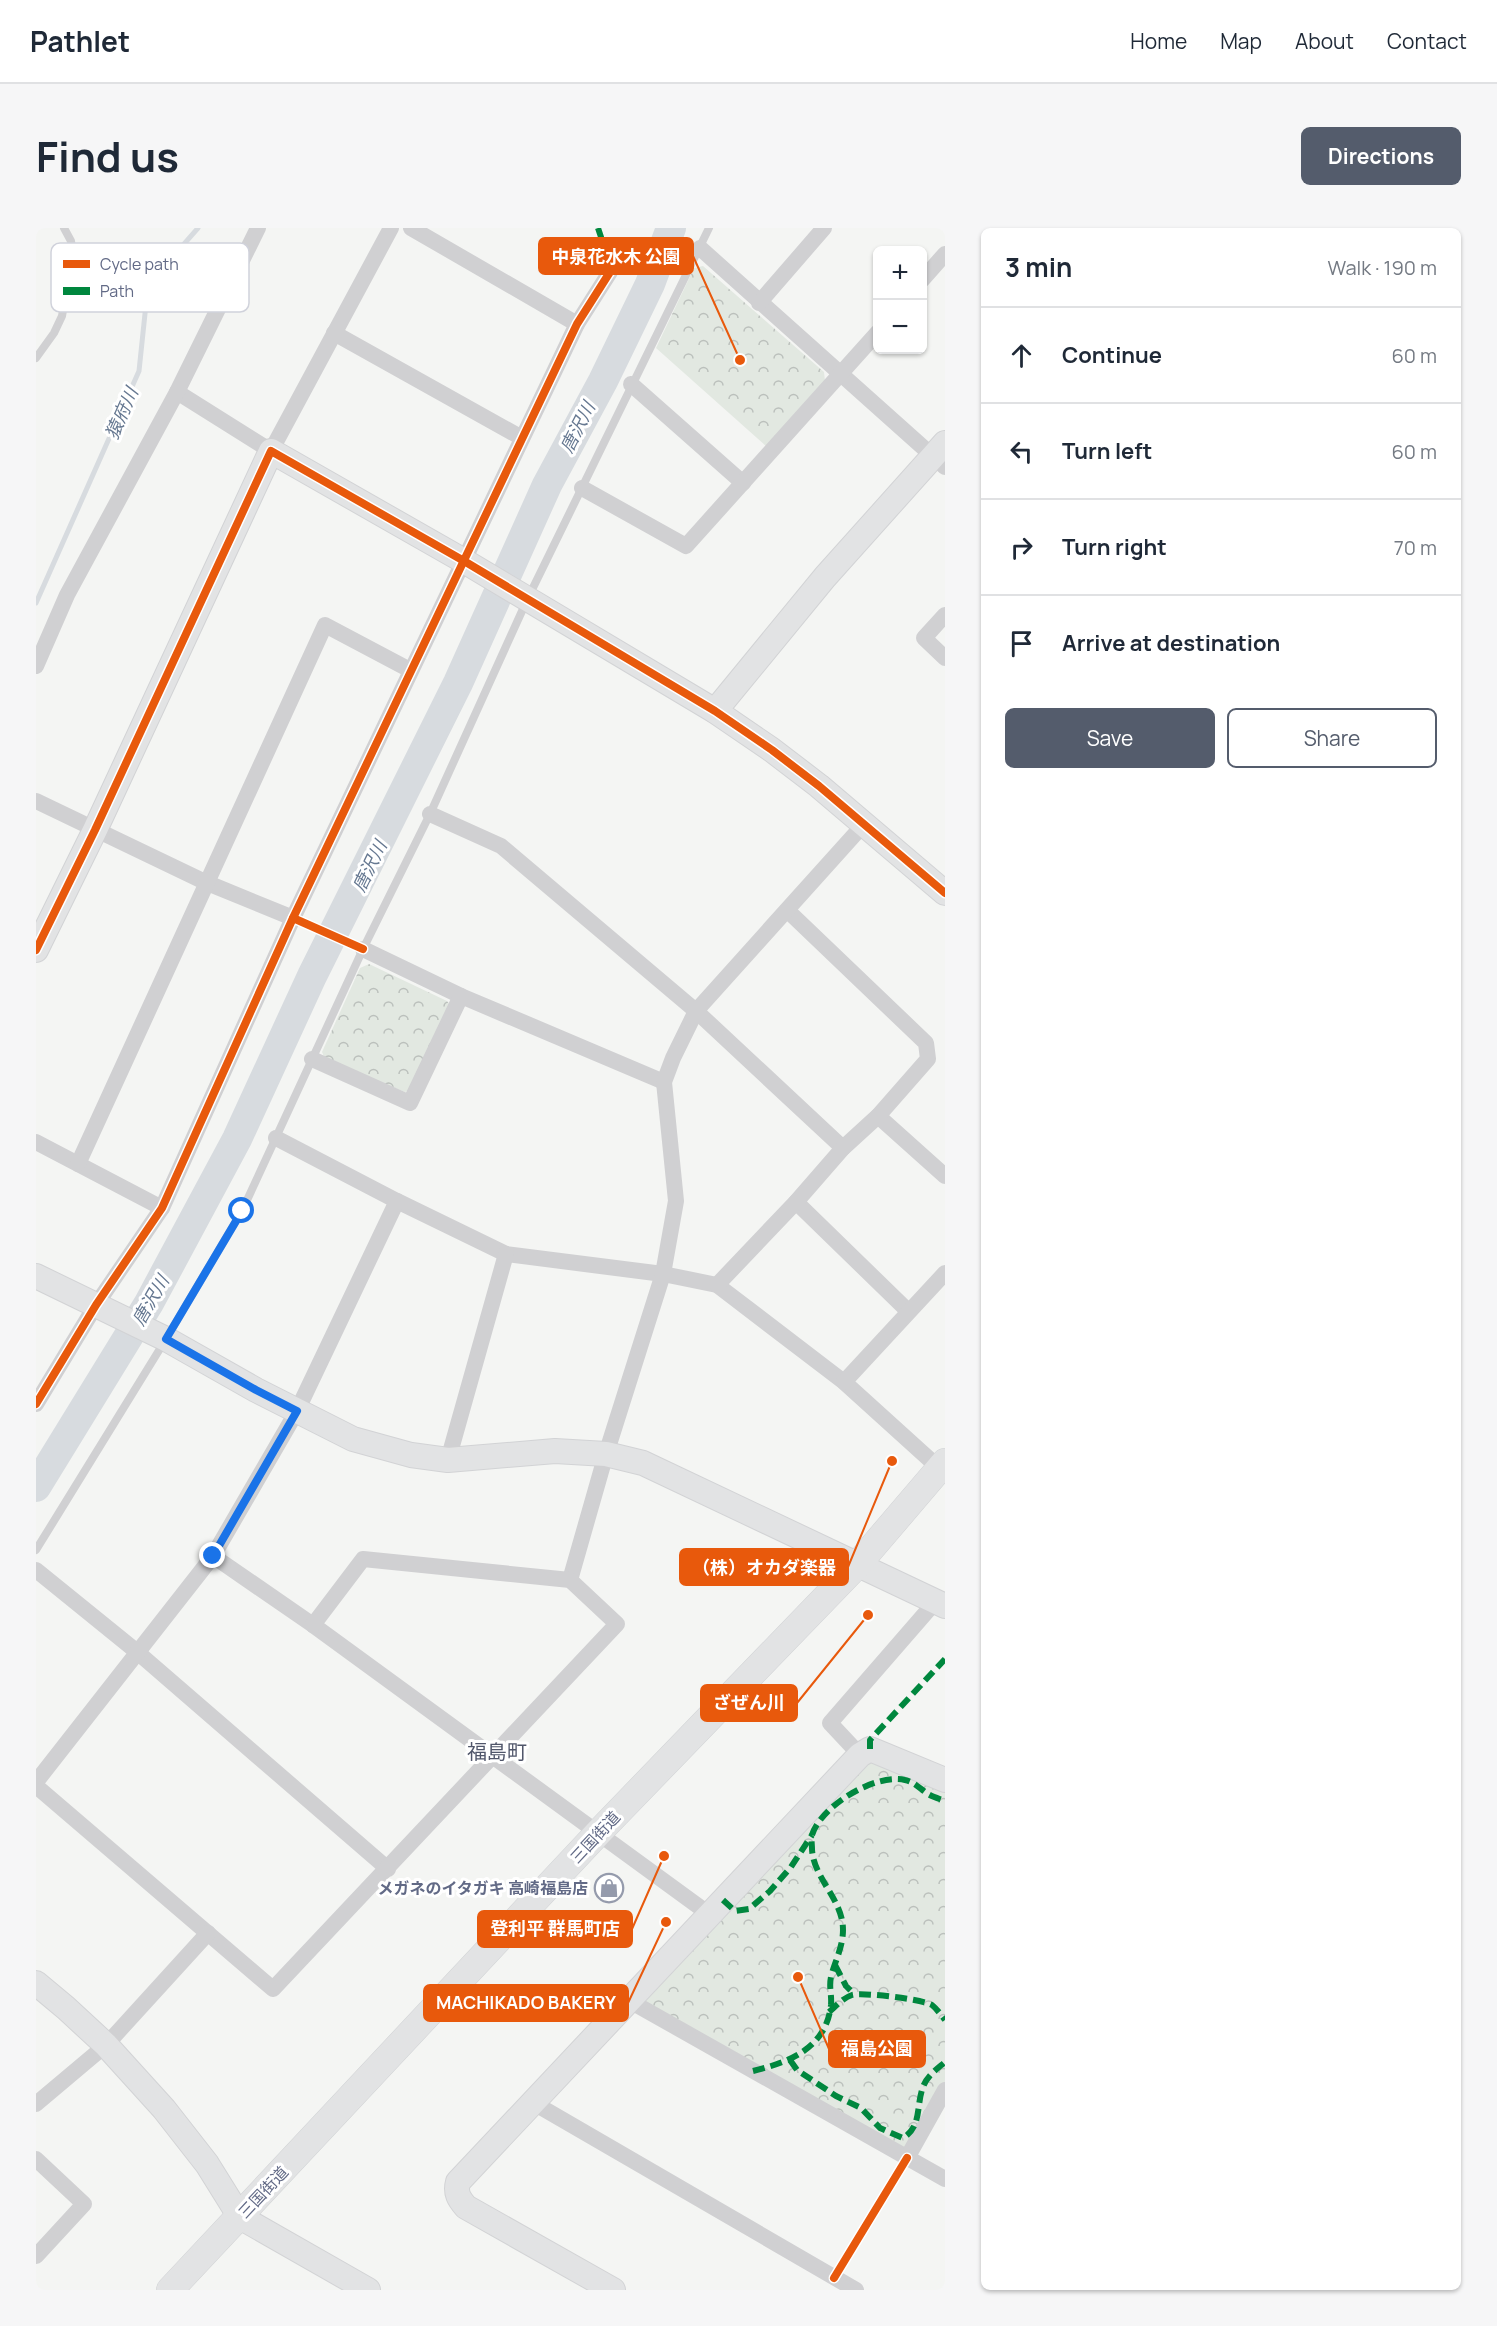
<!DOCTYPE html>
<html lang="en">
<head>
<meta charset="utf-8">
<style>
	body { margin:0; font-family:Manrope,"Noto Sans JP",sans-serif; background:#f6f6f7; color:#1f2937 }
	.controls { position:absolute; right:18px; top:18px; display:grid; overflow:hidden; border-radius:9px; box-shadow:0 2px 4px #0004 }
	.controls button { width:54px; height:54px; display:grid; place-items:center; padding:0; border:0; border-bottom:2px solid #e0e1e3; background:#fff; color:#1f2937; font:30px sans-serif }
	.stop { position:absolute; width:18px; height:18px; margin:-14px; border:4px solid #1a73e8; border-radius:50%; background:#fff }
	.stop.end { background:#1a73e8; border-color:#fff; box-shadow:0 2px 6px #0008 }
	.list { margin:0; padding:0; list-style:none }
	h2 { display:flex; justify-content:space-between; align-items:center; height:78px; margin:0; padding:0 24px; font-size:26px }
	h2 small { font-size:20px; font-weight:400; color:#747a83 }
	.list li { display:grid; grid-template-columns:39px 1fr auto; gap:18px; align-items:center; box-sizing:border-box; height:96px; padding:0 24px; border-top:2px solid #e0e1e3 }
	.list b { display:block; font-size:22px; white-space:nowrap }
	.list em { font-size:20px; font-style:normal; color:#747a83 }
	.actions { display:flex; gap:12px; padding:18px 24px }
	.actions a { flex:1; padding:14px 0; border:2px solid #545c6c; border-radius:9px; text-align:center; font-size:21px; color:#545c6c }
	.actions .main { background:#545c6c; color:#fff }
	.icon { flex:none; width:33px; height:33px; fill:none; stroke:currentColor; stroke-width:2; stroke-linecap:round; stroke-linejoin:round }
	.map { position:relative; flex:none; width:909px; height:2062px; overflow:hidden; border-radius:9px }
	header { display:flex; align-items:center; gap:36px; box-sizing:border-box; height:84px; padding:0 30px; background:#fff; border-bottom:2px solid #e0e1e3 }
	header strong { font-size:28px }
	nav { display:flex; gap:33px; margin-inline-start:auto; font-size:21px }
	.intro { display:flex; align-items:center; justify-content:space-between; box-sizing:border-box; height:144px; padding:0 36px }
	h1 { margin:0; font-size:42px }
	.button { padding:15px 27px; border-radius:9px; background:#545c6c; color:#fff; font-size:21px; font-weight:700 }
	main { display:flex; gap:36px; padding:0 36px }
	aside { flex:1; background:#fff; border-radius:9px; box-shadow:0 2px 4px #0004 }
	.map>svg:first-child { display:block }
	.park { fill:url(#park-crowns) }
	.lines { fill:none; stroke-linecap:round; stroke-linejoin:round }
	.stream { stroke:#d7dbdf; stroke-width:5 }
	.river { stroke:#d7dbdf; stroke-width:30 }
	.secondary-casing { stroke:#d2d3d5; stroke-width:26 }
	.primary-casing { stroke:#d1d3d5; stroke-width:28 }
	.lane { stroke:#d0d0d2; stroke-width:8 }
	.street { stroke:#d0d0d2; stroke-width:16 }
	.secondary { stroke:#e2e3e4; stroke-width:24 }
	.primary { stroke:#e2e3e4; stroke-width:27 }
	.quiet { stroke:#00873e; stroke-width:6; stroke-dasharray:12 6; stroke-linecap:butt }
	.cycleway-casing { stroke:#fff; stroke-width:11 }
	.cycleway { stroke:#e8590c; stroke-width:8 }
	.route { stroke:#1a73e8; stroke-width:8 }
	.labels { text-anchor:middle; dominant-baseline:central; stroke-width:6; stroke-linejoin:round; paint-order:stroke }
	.street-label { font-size:16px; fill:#626a86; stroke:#fff }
	.poi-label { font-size:16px; font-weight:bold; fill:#626a86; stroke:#fff; text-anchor:end }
	.water-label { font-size:18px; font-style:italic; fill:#667891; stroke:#fff }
	.quarter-label { font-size:20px; fill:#50566a; stroke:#fff }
	.key { fill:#fff; stroke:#d0d2db; stroke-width:1.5 }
	.key-label { font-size:16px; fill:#626a86 }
	.leader { fill:none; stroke:#e8590c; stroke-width:2 }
	.callout-dot { fill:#e8590c; stroke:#fff; stroke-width:2 }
	.callout { fill:#e8590c; stroke:#e8590c; stroke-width:2 }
	.callout-label { font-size:18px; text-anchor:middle; font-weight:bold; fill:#fff }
</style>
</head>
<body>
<header>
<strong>Pathlet</strong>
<nav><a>Home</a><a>Map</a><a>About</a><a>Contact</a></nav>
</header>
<div class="intro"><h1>Find us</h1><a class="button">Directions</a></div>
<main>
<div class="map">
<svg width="909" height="2062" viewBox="0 0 909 2062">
	<defs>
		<pattern id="park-crowns" width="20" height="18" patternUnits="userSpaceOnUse" patternTransform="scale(1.5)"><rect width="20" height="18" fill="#e2e8e1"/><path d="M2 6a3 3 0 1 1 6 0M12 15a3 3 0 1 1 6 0" fill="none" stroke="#bbc0bc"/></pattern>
	</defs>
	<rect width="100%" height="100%" fill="#f4f5f3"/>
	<g class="park">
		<path d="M667,38l121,106 1,9 -58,66 -111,-99 38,-80z"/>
		<path d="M333,736l78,37 3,4 -39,85 -6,2 -80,-33 -3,-7 38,-84z"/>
		<path d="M831,1531l78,32v294l-38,73 -279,-158z"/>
	</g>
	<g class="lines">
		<path class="stream" d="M0,375l103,-232 9,-86 50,-57"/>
		<path class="river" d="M0,1259l113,-184 88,-164 75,-163 146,-293 89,-198 56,-104 47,-97 21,-56"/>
		<g class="secondary-casing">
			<g id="secondary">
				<path d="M679,483l110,-134 120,-134"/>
				<path d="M0,722l59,-120 176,-379 193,110 251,150 57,39 47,36 126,107"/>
				<path d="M0,1048l130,63 90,51 97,49 58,16 37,5 107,-9 51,3 37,9 302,143"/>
				<path d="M0,1755l30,25 40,37 58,64 43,55 33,53 128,73"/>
				<path d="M577,2062l-147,-83c-7,-8 -11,-14 -8,-25l402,-427 10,-6 75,31"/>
			</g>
		</g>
		<g class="primary-casing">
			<path id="primary" d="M134,2062l428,-457 260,-269 87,-102"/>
		</g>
		<g class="lane">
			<path d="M0,130l18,-25 8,-17 11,-62 -2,-13 -7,-13"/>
			<path d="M0,1322l130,-211 76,-128 121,-262 67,-135 97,-214 182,-372"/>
		</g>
		<g class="street">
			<path d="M375,0l166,96"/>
			<path d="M664,20l245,219"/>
			<path d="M886,52l23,-26"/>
			<path d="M723,75l65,-75"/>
			<path d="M298,105l188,105"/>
			<path d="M595,156l112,99"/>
			<path d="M141,164l94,59 120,-223"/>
			<path d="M546,260l104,58 192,-214"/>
			<path d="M909,387l-21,23 21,20"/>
			<path d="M0,438l31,-71 110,-203 81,-164"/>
			<path d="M0,573l169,81 88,36"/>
			<path d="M394,586l71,32 195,165 147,137"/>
			<path d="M327,721l98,47 203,86"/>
			<path d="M276,831l98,44 51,-107"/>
			<path d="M842,888l67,60"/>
			<path d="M240,910l121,63 109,53 157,20 54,11 127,97 95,86"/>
			<path d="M0,914l126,66"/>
			<path d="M42,936l247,-539 85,45"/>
			<path d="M760,974l112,109"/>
			<path d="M681,1057l79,-83 47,-54 35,-32 50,-57 -2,-16 -138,-132"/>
			<path d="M808,1154l101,-109"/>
			<path d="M0,1176l60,-99 66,-97 131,-290 284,-594 33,-52"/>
			<path d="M412,1232l58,-206"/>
			<path d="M177,1328l100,69 396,289"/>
			<path d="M0,1342l100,81 252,218"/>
			<path d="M534,1352l36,-126 57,-180 13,-73 -12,-119 9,-24 23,-47 169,-188"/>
			<path d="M824,1527l-30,-32 106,-122"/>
			<path d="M0,1554l177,-226 84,-145 100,-210"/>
			<path d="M0,1558l237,203 344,-365 -47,-44 -207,-21 -50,66"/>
			<path d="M592,1772l317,179"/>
			<path d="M496,1874l324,188"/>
			<path d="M0,1876l70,-59 102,-112"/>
			<path d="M871,1930l38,-68"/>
			<path d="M0,1931l48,45 -48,52"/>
		</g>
		<use href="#secondary" class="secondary"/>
		<use href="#primary" class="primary"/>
		<g class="quiet">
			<path d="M562,0l10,30 2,14"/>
			<path d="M834,1521v-9l75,-81"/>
			<path d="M687,1672l12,11 14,-2 21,-18 21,-24 21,-32"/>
			<path d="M799,1737l11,21 8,8"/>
			<path d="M793,1784c7,-6 14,-14 23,-17 10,-3 70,4 80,10 5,4 9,10 13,15"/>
			<path d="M754,1832l7,10 39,26 25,12 19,20 23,10c19,-11 13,-33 20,-51 4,-11 14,-18 22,-25"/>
			<path d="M717,1843c37,-9 73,-23 78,-66 1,-12 -3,-19 1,-32 5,-17 14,-33 10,-53 -5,-25 -29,-45 -30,-71 0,-4 -1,-10 0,-14 9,-29 63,-62 93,-55 10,2 15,9 23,14 5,3 12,5 17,7"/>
		</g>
		<g class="cycleway-casing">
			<g id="cycleway">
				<path d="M257,690l70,31"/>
				<path d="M0,722l59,-120 176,-379 193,110 251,150 57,39 47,36 126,107"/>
				<path d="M0,1176l60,-99 66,-97 131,-290 284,-594 33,-52"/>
				<path d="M798,2050l73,-120"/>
			</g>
		</g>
		<use href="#cycleway" class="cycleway"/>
	</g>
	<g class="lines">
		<path class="route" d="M177,1328l84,-145 -41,-21 -90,-51 76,-128"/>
	</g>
	<defs>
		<g id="shop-ring" transform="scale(1.5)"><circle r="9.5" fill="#fff" stroke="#959bac" stroke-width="1.5"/><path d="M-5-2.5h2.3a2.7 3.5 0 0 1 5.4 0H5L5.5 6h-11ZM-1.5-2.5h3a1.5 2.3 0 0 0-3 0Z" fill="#959bac"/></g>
	</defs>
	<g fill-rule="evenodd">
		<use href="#shop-ring" x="573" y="1660"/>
	</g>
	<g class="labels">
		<g class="street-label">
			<text transform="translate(559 1609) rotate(-47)">三国街道</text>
			<text transform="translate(227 1964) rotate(-47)">三国街道</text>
		</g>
		<g class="poi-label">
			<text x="552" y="1660">メガネのイタガキ 高崎福島店</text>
		</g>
		<g class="water-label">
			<text transform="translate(85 185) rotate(-66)">猿府川</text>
			<text transform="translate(541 199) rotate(-63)">唐沢川</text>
			<text transform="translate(333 638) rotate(-64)">唐沢川</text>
			<text transform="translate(114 1072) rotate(-60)">唐沢川</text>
		</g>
		<g class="quarter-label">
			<text x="461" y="1523">福島町</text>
		</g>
	</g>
	<rect x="15" y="15" width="198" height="69" rx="9" class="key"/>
	<rect x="27" y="32" width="27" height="8" fill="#e8590c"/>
	<rect x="27" y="59" width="27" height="8" fill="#00873e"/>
	<g class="key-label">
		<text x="64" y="42">Cycle path</text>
		<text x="64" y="69">Path</text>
	</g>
	<path class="leader" d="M704 132L657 28M856 1233L812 1339M832 1387L761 1475M628 1628L596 1701M630 1694L592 1775M762 1749L793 1821"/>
	<g class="callout-dot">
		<circle cx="704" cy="132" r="6"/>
		<circle cx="856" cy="1233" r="6"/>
		<circle cx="832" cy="1387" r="6"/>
		<circle cx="628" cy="1628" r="6"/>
		<circle cx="630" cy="1694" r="6"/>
		<circle cx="762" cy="1749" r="6"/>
	</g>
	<g class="callout">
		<rect x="503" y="10" width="154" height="36" rx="6"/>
		<rect x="644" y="1321" width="168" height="36" rx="6"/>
		<rect x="665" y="1457" width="96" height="36" rx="6"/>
		<rect x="442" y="1683" width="154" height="36" rx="6"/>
		<rect x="388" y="1757" width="204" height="36" rx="6"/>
		<rect x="793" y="1803" width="96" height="36" rx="6"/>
	</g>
	<g class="callout-label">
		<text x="580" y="35">中泉花水木 公園</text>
		<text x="728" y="1346">（株）オカダ楽器</text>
		<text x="713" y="1481">ざぜん川</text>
		<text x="519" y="1707">登利平 群馬町店</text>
		<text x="490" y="1781">MACHIKADO BAKERY</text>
		<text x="841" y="1827">福島公園</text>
	</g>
</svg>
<div class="controls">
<button>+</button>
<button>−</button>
</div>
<div class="stop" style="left:206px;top:983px"></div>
<div class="stop end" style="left:177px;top:1328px"></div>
</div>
<aside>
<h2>3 min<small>Walk · 190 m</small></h2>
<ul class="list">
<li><svg class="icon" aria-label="ahead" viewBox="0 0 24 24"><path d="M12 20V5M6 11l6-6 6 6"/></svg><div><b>Continue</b></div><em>60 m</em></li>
<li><svg class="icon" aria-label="left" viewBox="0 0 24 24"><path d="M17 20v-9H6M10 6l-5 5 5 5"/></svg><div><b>Turn left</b></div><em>60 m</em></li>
<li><svg class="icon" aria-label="right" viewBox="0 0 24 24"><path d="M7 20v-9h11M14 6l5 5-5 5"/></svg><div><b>Turn right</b></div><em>70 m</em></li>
<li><svg class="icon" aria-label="arrive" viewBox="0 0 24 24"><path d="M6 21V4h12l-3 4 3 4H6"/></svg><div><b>Arrive at destination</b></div></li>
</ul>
<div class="actions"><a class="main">Save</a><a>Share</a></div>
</aside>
</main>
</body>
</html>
